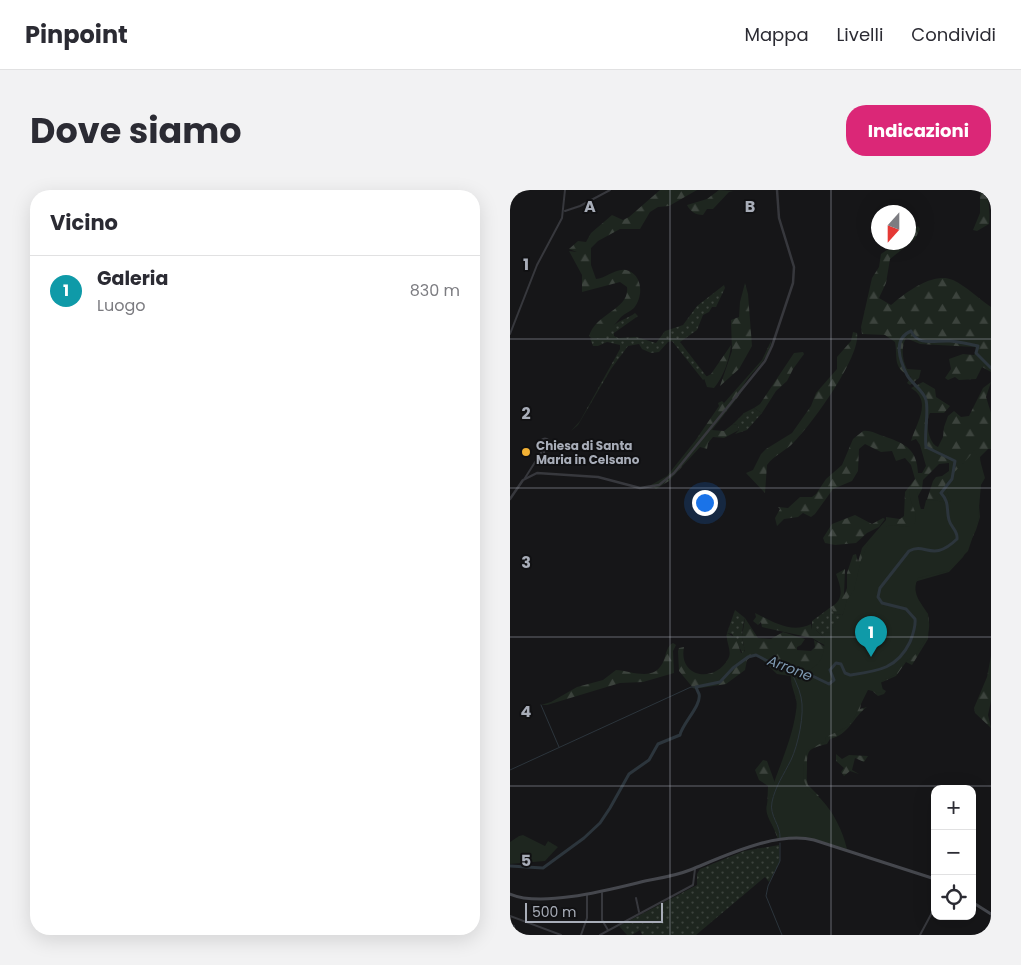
<!DOCTYPE html>
<html lang="it">
<head>
<meta charset="utf-8">
<style>
	body { margin:0; font-family:Poppins,sans-serif; background:#f2f2f3; color:#2b2b33 }
	.controls { position:absolute; right:15px; bottom:15px; display:grid; overflow:hidden; border-radius:10px; box-shadow:0 5px 20px #0002 }
	.controls button { width:45px; height:45px; display:grid; place-items:center; padding:0; border:0; border-bottom:1px solid #e1e1e2; background:#fff; color:#2b2b33; font:25px sans-serif }
	.compass { position:absolute; left:361px; top:15px; width:45px; height:45px; border-radius:50%; background:#fff; box-shadow:0 5px 20px #0002; rotate:201deg }
	.scale { position:absolute; left:15px; bottom:12px; width:138px; box-sizing:border-box; padding-left:5px; border:2px solid #a8adb8; border-top:0; font-size:14px; line-height:18px; white-space:nowrap; color:#a8adb8; -webkit-text-stroke:4px #111113; paint-order:stroke }
	.you { position:absolute; left:194px; top:312px; width:18px; height:18px; margin:-12px; border:4px solid #fff; border-radius:50%; background:#1a73e8; box-shadow:0 0 0 8px #1a73e833 }
	.badge { display:grid; place-items:center; width:32px; height:32px; border-radius:50%; background:#db2777; color:#fff; font-size:16px; font-weight:700 }
	.pin { position:absolute; translate:-50% -41px; filter:drop-shadow(0 1px 2px #0008) }
	.pin::after { content:''; position:absolute; top:26px; width:18px; height:15px; background:inherit; clip-path:polygon(0 0,100% 0,50% 100%) }
	.list { margin:0; padding:0; list-style:none }
	h2 { display:flex; justify-content:space-between; align-items:center; height:65px; margin:0; padding:0 20px; font-size:21px }
	h2 small { font-size:16px; font-weight:400; color:#7c7c81 }
	.list li { display:grid; grid-template-columns:32px 1fr auto; gap:15px; align-items:center; box-sizing:border-box; height:70px; padding:0 20px; border-top:1px solid #e1e1e2 }
	.list b { display:block; font-size:19px; white-space:nowrap }
	.list p { margin:0; font-size:16px; white-space:nowrap; color:#7c7c81 }
	.list em { font-size:16px; font-style:normal; color:#7c7c81 }
	.icon { flex:none; width:28px; height:28px; fill:none; stroke:currentColor; stroke-width:2; stroke-linecap:round; stroke-linejoin:round }
	.map { position:relative; flex:none; width:481px; height:745px; overflow:hidden; border-radius:20px }
	header { display:flex; align-items:center; gap:30px; box-sizing:border-box; height:70px; padding:0 25px; background:#fff; border-bottom:1px solid #e1e1e2 }
	header strong { font-size:24px }
	nav { display:flex; gap:28px; margin-inline-start:auto; font-size:18px }
	.intro { display:flex; align-items:center; justify-content:space-between; box-sizing:border-box; height:120px; padding:0 30px }
	h1 { margin:0; font-size:35px }
	.button { padding:12px 22px; border-radius:20px; background:#db2777; color:#fff; font-size:18px; font-weight:700 }
	main { display:flex; gap:30px; padding:0 30px }
	aside { flex:1; background:#fff; border-radius:20px; box-shadow:0 5px 20px #0002 }
	.map>svg:first-child { display:block }
	.grass { fill:url(#grass-dots) }
	.forest { fill:url(#forest-firs); fill-rule:evenodd }
	.park { fill:#1e261f }
	.lines { fill:none; stroke-linecap:round; stroke-linejoin:round }
	.stream { stroke:#2c353c; stroke-width:1 }
	.river { stroke:#2c353c; stroke-width:3 }
	.minor { stroke:#37383d; stroke-width:2 }
	.tertiary { stroke:#37383d; stroke-width:2.5 }
	.secondary { stroke:#45474d; stroke-width:3 }
	.grid { fill:none; stroke:#a8adb8; stroke-width:1; stroke-opacity:0.55 }
	.poi-dot { fill:#f2b134; stroke:#111113; stroke-width:2 }
	.labels { text-anchor:middle; dominant-baseline:central; stroke-width:4; stroke-linejoin:round; paint-order:stroke }
	.poi-label { font-size:12px; font-weight:bold; fill:#a8adb8; stroke:#111113; text-anchor:start }
	.water-label { font-size:14px; font-style:italic; fill:#7f9bb3; stroke:#111113 }
	.grid-label { font-size:16px; text-anchor:middle; font-weight:bold; fill:#a8adb8; stroke:#111113; stroke-width:4; stroke-linejoin:round; paint-order:stroke }
</style>
</head>
<body>
<header>
<strong>Pinpoint</strong>
<nav><a>Mappa</a><a>Livelli</a><a>Condividi</a></nav>
</header>
<div class="intro"><h1>Dove siamo</h1><a class="button">Indicazioni</a></div>
<main>
<aside>
<h2>Vicino<small></small></h2>
<ul class="list">
<li><span class="badge" style="background:#0f9aa8">1</span><div><b>Galeria</b><p>Luogo</p></div><em>830 m</em></li>
</ul>
</aside>
<div class="map">
<svg width="481" height="745" viewBox="0 0 481 745">
	<defs>
		<pattern id="grass-dots" width="8" height="8" patternUnits="userSpaceOnUse" patternTransform="scale(1.25)"><rect width="8" height="8" fill="#1e261f"/><path d="M2 2h.1M6 6h.1" fill="none" stroke="#3c433d" stroke-width="1.8" stroke-linecap="round"/></pattern>
		<pattern id="forest-firs" width="22" height="20" patternUnits="userSpaceOnUse" patternTransform="scale(1.25)"><rect width="22" height="20" fill="#1e261f"/><path d="M5 1l3.5 6h-7zM16 11l3.5 6h-7z" fill="#3c433d"/></pattern>
	</defs>
	<rect width="100%" height="100%" fill="#161618"/>
	<g class="grass">
		<path d="M214,95l1,3 -9,19h-4l-3,5 -6,3 -6,15 -17,12 27,35 -4,3 -31,-39 -4,1 -9,10 -8,1 -9,-4 -3,-5 -11,2 -17,23 -33,56 -7,6 9,-10 40,-72v-4l-13,-3 -9,4h-5l-3,-8 2,1c8,-5 17,-11 25,-16 5,-4 12,-5 18,-10l3,3 -24,17v3l4,2 18,-1 20,6 9,-12 18,-6 14,-19z"/>
		<path d="M244,218l8,5 -15,17 -12,4 4,-4 -2,-5 -4,-1 11,-11z"/>
		<path d="M359,400l2,12 5,2 8,-10 15,11 -7,9 -6,1 -2,-5h-4l-13,20c-6,1 -11,-2 -17,-2 -11,0 -18,4 -27,9l-7,-7h-4v-9l19,-14 4,8 7,-1 4,6 7,-6 3,-6 4,8 11,-3 3,-5c-4,-7 -10,-8 -17,-7l-2,-3 1,-4 2,1z"/>
		<path d="M225,420l10,8c-3,9 -4,21 0,31l-2,5 -11,-20 -5,-1z"/>
		<path d="M269,655l1,17 -11,20 -4,-5 -69,58h-54l-2,-5 -8,5h-5l-8,-9 78,-41v-11l3,-5 44,-18z"/>
	</g>
	<g class="forest">
		<path d="M150,0h37l-28,16 -11,1 -8,5 -10,17h-20l-22,12 -7,7v17l5,14c10,0 21,-13 33,-8 14,6 14,26 5,37 -4,4 -9,5 -13,9 -7,8 -17,23 -29,22l-3,-3c7,-23 41,-27 38,-49l-7,-5 -38,10v-17l-13,-24 8,1 -8,-3 9,-8 8,1 5,-9 21,-18 11,5 6,-3z"/>
		<path d="M209,0l14,1 -4,1 -16,17h-6l-4,6c-8,0 -13,-4 -16,-10l20,-6z"/>
		<path d="M470,0h9c-2,11 2,22 0,34l-12,7 -4,-1 7,-17z"/>
		<path d="M408,36l2,3 -5,10 -25,20 -4,24 -7,15 12,7c14,-12 42,-34 62,-25 13,6 26,19 38,27v65l-9,-5 -6,12 -17,1 -4,-3 -7,3 -3,-2 6,-9 -2,-10 14,-5 11,1 3,-4 -2,-4 -55,-3 -14,-6c-5,8 -4,22 1,31l14,1 -2,8 -9,7 -3,-2 4,-6c-19,-10 -13,-18 -16,-35l-10,-7 -23,-1 -1,-7 11,-49 7,-11 2,-13 16,-11 11,-1 1,-10z"/>
		<path d="M235,93l3,11 4,52 -13,23 -19,17 12,-35 -1,-31 8,-3 1,-15z"/>
		<path d="M343,142l4,1c4,24 -46,92 -63,109 -8,9 -20,13 -27,23l-2,28 -19,-20 7,-3 8,-16 5,-5 26,-16 19,-27 5,-13 21,-24v-12l14,-16z"/>
		<path d="M261,151c0,21 -27,33 -30,52l-29,37 12,1 9,-7 4,1 2,5 -15,8 -11,-1 -5,6 -1,6 -7,-2 -31,34 -13,8 -5,-4 16,-9 28,-35 24,-35 -1,-3 4,-2 2,2 38,-43z"/>
		<path d="M221,155c-1,13 -8,33 -17,43l-7,-1 -3,-9 7,-4z"/>
		<path d="M293,162l1,2 -11,15 -6,12 -11,10 -14,22 -8,-5 6,-4 34,-51z"/>
		<path d="M413,192l12,7 1,8 14,9 -6,7h-14c-5,8 -2,30 8,34l5,-10 1,-10 4,-11 6,-5 7,6 8,-1 14,-28 8,-6 -5,15 5,16v36h-3l-8,8 2,23 -4,14 2,23 -4,13 -13,27 -14,15 -35,10 1,13 13,19 1,8 -1,17 -16,26 -6,-3 -10,14 -16,7 1,5 5,3 -2,3 -6,2 -9,-8 -5,1 -4,20 7,-2c-15,11 -17,27 -37,32l-3,5c-19,5 -20,5 -20,24 0,6 -1,11 1,17l11,11 -13,5v4l-3,1 -4,-2 -1,-5 7,-5c1,-10 -8,-18 -7,-29h-3l-12,23 -9,9 3,1 10,-5 7,3 3,5 -13,2 -8,15 7,5 -1,14 2,1 -6,1 -11,-27 1,-26 -9,-6 -4,-10 8,-10 4,1 8,22c12,-23 23,-49 22,-76 0,-11 -7,-21 -6,-31l-14,-2 -18,-17 -6,-2 -6,5 -2,10 -19,14 -32,5 -15,-18 -1,-20 1,-3 5,-1c-6,30 30,37 44,12 5,-8 -3,-17 -1,-26l9,5 5,15 4,-2 -3,-14 3,-19 13,20 13,1 12,-7 22,7 -4,6 -4,2v3l14,1 4,-4 -1,-7 15,9 -5,12 -11,10v2l14,5c-1,-7 1,-17 9,-21l7,3 10,10 15,-1v-10l-8,-13 -8,-3 -24,4 -16,-9 -46,-10 -4,-1 -1,-5 -3,3 -5,-4 3,-4 -1,-4c17,8 36,21 56,11l1,6h4l7,7 11,-8 33,1 13,-20h4l2,5 6,-1 7,-9 -15,-11 -8,10 -5,-2 -2,-10 42,-45 -14,-15c-32,-1 -37,43 -42,66l2,3c7,-1 13,0 17,7l-3,5 -11,3 -4,-8 -5,9 -5,3 -4,-6 -7,1 -4,-8c14,-8 10,-20 5,-33l9,-5 -1,26 3,-7v-15l6,-18 3,-1 2,8 4,-14 24,-28v-3l14,2 4,-3 1,-24 10,-13 -4,-14 -6,-7 -9,3 -4,-10 -11,1 -16,-8 -6,5 -1,22 -6,10 -19,8 -18,25 -4,3 -8,-4 -5,4 -14,2 -7,7 -2,-8 5,-9 -2,-2 10,1 12,-11h12l4,-3 10,-15 16,-14 11,-26 10,-8c9,-1 15,4 23,6 20,7 31,13 32,36h4l4,-7 -6,-21 -4,-6 -5,2c5,-18 22,-40 0,-53zM439,273v8l-7,5 -6,1 -3,4 -10,31 -3,2 -3,-16 5,-9 1,-9 16,-16zM335,493l3,1 -4,14h9l3,9 -1,6 -14,6 2,8h-21l-9,12 -6,-3 5,-11 -3,-3 3,-17 -9,-20 12,-1 20,8 6,-4z"/>
		<path d="M345,325l17,9 11,-6 2,1 -6,8 -12,6 -11,10 -21,2 -10,-2 -2,-5 9,-14z"/>
		<path d="M163,453l3,2 -3,6 1,22 -31,9 -23,1 -73,22h-6l10,-3 26,-15 26,-7 13,-10c17,1 39,13 48,-10 2,-6 3,-14 9,-17z"/>
		<path d="M481,466v45l-3,14 3,13 -16,-15 -1,-5 13,-31z"/>
		<path d="M326,564l6,5 7,-4 19,1 -4,6 -9,-4 -3,12 7,4 -9,-3 -6,5 -3,-4 3,-4 -8,-7z"/>
	</g>
	<g class="park">
		<path d="M464,260l6,10 5,18 -4,7 -3,36 -10,30 -20,20 -30,7c-13,28 30,32 1,72 -4,6 -9,8 -14,12 -4,4 -6,9 -10,12 -5,4 -10,4 -14,8l2,8 -2,3 -13,-3 -15,30 -6,7 -21,10 -1,4 -18,10c-4,12 -7,30 3,40 3,3 7,4 10,7 13,13 23,33 27,51l-42,-12 -27,3c-1,-12 -15,-23 -11,-36 9,-33 28,-67 30,-103 1,-12 -14,-28 0,-35l12,4c17,-8 15,-23 16,-38l4,1 14,-19 4,-14 7,-10 7,-30 7,-16 20,-19 22,2 4,-2c7,-12 -8,-24 -4,-38h5c4,7 3,14 6,22h3l2,-9 25,2 -6,-16c6,-15 21,-22 29,-36z"/>
		<path d="M13,645l22,11 3,-5 10,6 -13,14 -35,3v-22l9,-6z"/>
	</g>
	<g class="lines">
		<g class="stream">
			<path d="M31,515l18,42"/>
			<path d="M0,580l181,-83h5"/>
			<path d="M270,648c1,-13 -11,-22 -8,-36 3,-15 12,-28 19,-42 7,-15 14,-46 10,-63 -2,-10 -8,-20 -11,-29"/>
			<path d="M270,653v18l-12,25 -2,10 16,39"/>
		</g>
		<path class="river" d="M0,676l33,2 41,-30 16,-15 10,-15 19,-34 20,-14 9,-16 22,-9c2,-11 22,-30 19,-41 -1,-2 -2,-4 -3,-7l24,-5 13,-14 15,-11 8,-2 23,12 17,1 33,16 5,-4 -4,-10 6,-7 5,1 4,9 5,2c28,-4 47,-6 60,-33 3,-8 6,-15 5,-23l-9,-10 -24,-6 -4,-6 2,-9 29,-37c17,-9 23,12 48,-12 1,-9 -6,-11 -8,-19 -3,-11 1,-17 -8,-27l11,-14 3,-18 -29,-14c-2,-15 3,-35 0,-47 -2,-9 -15,-17 -19,-25 -7,-14 -15,-36 4,-44 7,16 25,9 39,10 9,1 19,3 28,5l-2,7 15,15"/>
		<g class="minor">
			<path d="M55,21l15,-5 30,-16"/>
			<path d="M0,144l27,-69 25,-47 3,-28"/>
			<circle cx="35" cy="253" r="4.5"/>
			<path d="M28,267l5,-1 2,-7"/>
			<path d="M15,288l19,-30"/>
			<path d="M92,703v27l6,10"/>
			<path d="M126,708l3,14"/>
			<path d="M0,726l51,19"/>
			<path d="M0,738l4,-2"/>
			<path d="M71,745l6,-17v-23"/>
			<path d="M90,745l93,-50 2,-16"/>
			<path d="M410,745l15,-28"/>
		</g>
		<path class="tertiary" d="M0,309l13,-19 14,-7 61,4 42,11 19,-3 15,-12 91,-112 7,-15 21,-63 1,-16 -15,-49 -2,-28"/>
		<g class="secondary">
			<path d="M0,704c32,14 102,-5 135,-13 15,-3 30,-5 45,-11 35,-14 86,-39 124,-30l121,39"/>
			<path d="M462,712l19,12"/>
		</g>
	</g>
	<path class="grid" d="M160,0v745M321,0v745M0,149h481M0,298h481M0,447h481M0,596h481"/>
	<circle class="poi-dot" cx="16" cy="262" r="5"/>
	<g class="labels">
		<g class="poi-label">
			<text x="26" y="255">Chiesa di Santa<tspan x="26" dy="14">Maria in Celsano</tspan></text>
		</g>
		<g class="water-label">
			<text transform="translate(280 478) rotate(21)">Arrone</text>
		</g>
	</g>
	<g class="grid-label">
		<text x="80" y="22">A</text>
		<text x="240" y="22">B</text>
		<text x="16" y="80">1</text>
		<text x="16" y="229">2</text>
		<text x="16" y="378">3</text>
		<text x="16" y="527">4</text>
		<text x="16" y="676">5</text>
	</g>
</svg>
<div class="controls">
<button>+</button>
<button>−</button>
<button><svg class="icon" aria-label="locate" viewBox="0 0 24 24"><circle cx="12" cy="12" r="6"/><path d="M12 2v4M12 18v4M2 12h4M18 12h4"/></svg></button>
</div>
<svg class="compass" viewBox="-18 -18 36 36"><path d="M0-13l5 13h-10z" fill="#e53935"/><path d="M0 13l5-13h-10z" fill="#7c7c81"/></svg>
<div class="scale">500 m</div>
<div class="you"></div>
<div class="pin badge" style="left:361px;top:467px;background:#0f9aa8">1</div>
</div>
</main>
</body>
</html>
